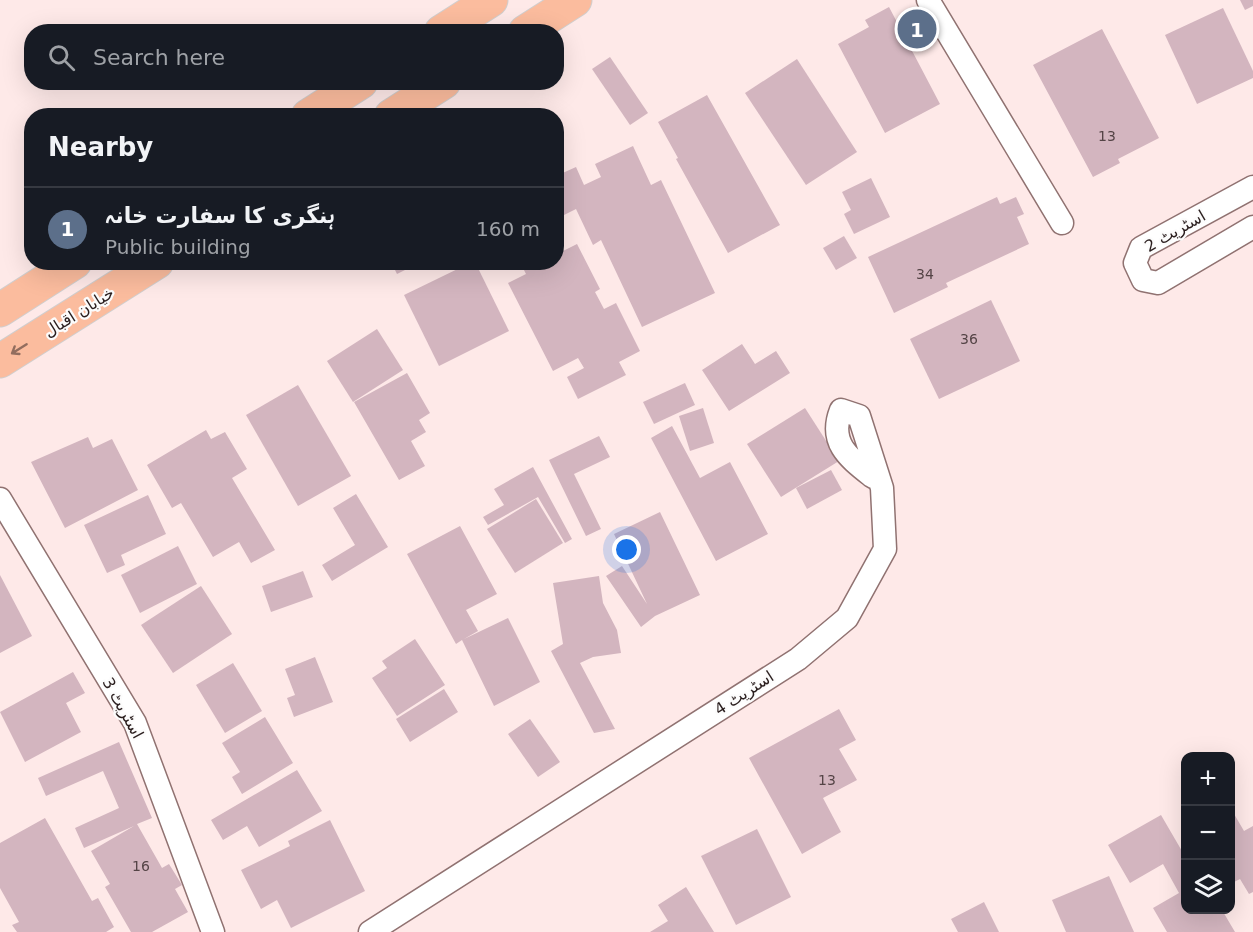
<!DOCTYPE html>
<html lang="en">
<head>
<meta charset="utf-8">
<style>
	body { margin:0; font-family:"DejaVu Sans",Vazirmatn,sans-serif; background:#242831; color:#f1f3f6 }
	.controls { position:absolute; right:18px; bottom:18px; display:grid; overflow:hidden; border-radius:12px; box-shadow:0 6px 24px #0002 }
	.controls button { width:54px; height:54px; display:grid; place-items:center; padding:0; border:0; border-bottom:2px solid #363941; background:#171b24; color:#f1f3f6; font:30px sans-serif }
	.you { position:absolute; left:627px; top:550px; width:21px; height:21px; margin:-15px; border:4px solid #fff; border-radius:50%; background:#1a73e8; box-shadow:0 0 0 9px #1a73e833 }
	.badge { display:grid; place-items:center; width:39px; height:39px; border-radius:50%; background:#2172dc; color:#fff; font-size:20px; font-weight:700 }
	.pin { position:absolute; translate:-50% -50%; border:3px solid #fff; box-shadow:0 2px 6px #0006 }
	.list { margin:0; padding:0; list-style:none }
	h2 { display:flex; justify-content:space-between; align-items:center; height:78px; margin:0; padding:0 24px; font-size:26px }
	h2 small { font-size:20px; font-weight:400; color:#9ea1a6 }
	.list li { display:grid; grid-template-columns:39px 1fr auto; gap:18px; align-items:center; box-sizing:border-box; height:84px; padding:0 24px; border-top:2px solid #363941 }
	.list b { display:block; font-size:22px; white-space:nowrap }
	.list p { margin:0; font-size:20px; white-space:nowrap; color:#9ea1a6 }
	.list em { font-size:20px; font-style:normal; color:#9ea1a6 }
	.icon { flex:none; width:33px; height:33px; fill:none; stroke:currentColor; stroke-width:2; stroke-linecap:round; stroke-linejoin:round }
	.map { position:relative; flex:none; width:1253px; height:932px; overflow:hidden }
	.search { position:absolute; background:#171b24; box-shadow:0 6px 24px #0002; left:24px; top:24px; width:540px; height:66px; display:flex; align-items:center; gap:15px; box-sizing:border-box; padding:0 21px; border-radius:24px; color:#9ea1a6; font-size:22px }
	.panel { position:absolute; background:#171b24; box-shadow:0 6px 24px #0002; left:24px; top:108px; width:540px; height:162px; border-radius:24px }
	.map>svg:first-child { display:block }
	.building { fill:#d3b5bf }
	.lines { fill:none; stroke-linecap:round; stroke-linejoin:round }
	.street-casing { stroke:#907271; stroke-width:25 }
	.primary-casing { stroke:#d0cece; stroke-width:35 }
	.street { stroke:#fff; stroke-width:22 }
	.primary { stroke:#fbbc9e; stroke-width:33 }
	.oneway { stroke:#926d5e }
	.labels { text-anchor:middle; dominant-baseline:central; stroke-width:4.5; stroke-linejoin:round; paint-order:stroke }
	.number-label { font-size:14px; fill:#544446 }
	.street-label { font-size:16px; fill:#2a1e1e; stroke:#fcfcfc }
</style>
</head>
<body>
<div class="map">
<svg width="1253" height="932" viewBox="0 0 1253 932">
	<rect width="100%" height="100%" fill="#fee9e8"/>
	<g class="building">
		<path d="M1240,0h13v6l-8,4z"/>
		<path d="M889,7l51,97 -55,29 -47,-89 31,-17 -4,-7z"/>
		<path d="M1223,8l30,63v7l-56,26 -32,-69z"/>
		<path d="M1102,29l57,109 -41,21 2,4 -27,14 -60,-112z"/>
		<path d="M610,57l38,56 -18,12 -38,-56z"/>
		<path d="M797,59l60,93 -51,33 -61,-92z"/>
		<path d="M707,95l73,130 -52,28 -52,-94 2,-1 -20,-36z"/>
		<path d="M633,146l18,39 10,-5 54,113 -73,34 -41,-87 -8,5 -17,-36 -14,7 -6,-11v-29l20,-9 8,18 17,-8 -6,-13z"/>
		<path d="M871,178l19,39 -36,17 -10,-20 7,-4 -9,-18z"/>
		<path d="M997,197l3,7 16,-7 8,17 -7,3 12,27 -83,39 2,4 -54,26 -26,-56z"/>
		<path d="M844,236l13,22 -21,12 -13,-22z"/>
		<path d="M556,238l7,13 14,-7 23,45 -5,3 9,17 12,-6 24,48 -21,11 7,13 -48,24 -11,-22 17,-9 -6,-10 -25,13 -45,-88 18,-9 -6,-12h36z"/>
		<path d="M391,262h30l-24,12z"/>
		<path d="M472,262h3l34,69 -70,35 -35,-71z"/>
		<path d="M991,300l29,61 -81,38 -29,-60z"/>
		<path d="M377,329l26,41 -50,32 -26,-41z"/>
		<path d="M742,344l13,20 21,-13 14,22 -61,38 -27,-41z"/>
		<path d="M407,373l23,40 -11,7 7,12 -15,9 14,25 -26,14 -45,-78z"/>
		<path d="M685,383l10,22 -41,19 -11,-22z"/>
		<path d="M298,385l53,91 -53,30 -52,-91z"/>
		<path d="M703,408l11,35 -24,8 -11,-35z"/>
		<path d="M805,408l34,53 -58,36 -34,-53z"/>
		<path d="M672,426l28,52 30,-16 38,72 -52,27 -65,-123z"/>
		<path d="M206,430l5,9 14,-7 22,37 -15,9 43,72 -24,13 -12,-21 -26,15 -32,-54 -9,5 -25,-43z"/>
		<path d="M599,436l11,21 -36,17 27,55 -15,7 -37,-76z"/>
		<path d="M88,437l5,11 19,-9 26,51 -73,38 -34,-66z"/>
		<path d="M533,467l39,72 -7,4 -27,-46 -50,28 -5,-8 21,-12 -10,-16z"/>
		<path d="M831,470l11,20 -35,19 -11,-21z"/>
		<path d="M356,494l32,53 -56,34 -10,-16 33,-20 -22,-37z"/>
		<path d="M148,495l18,39 -45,21 4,10 -18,8 -23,-48z"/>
		<path d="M536,499l27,44 -48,30 -28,-44z"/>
		<path d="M660,512l40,83 -45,21 -14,11 -35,-51 16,-10 25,38 -33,-70z"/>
		<path d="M460,526l37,68 -31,16 12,21 -14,8 44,-21 32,64 -46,24 -32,-66 -6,4 -49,-90z"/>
		<path d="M178,546l19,38 -57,29 -19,-38z"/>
		<path d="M303,571l10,26 -42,15 -9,-26z"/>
		<path d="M0,575l32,61 -32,17z"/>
		<path d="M599,576l4,27 14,27 4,23 -28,4 -13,6 35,66 -21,4 -43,-82 12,-7 -10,-61z"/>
		<path d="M201,586l31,48 -59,39 -32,-48z"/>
		<path d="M415,639l30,46 -48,31 -25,-38 15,-10 -5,-7z"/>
		<path d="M315,657l18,45 -39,15 -7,-19 8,-3 -10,-26z"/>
		<path d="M233,663l29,48 -37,22 -29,-48z"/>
		<path d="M73,672l12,21 -19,10 15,29 -56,30 -25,-50z"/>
		<path d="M444,689l14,23 -48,30 -14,-23z"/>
		<path d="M839,709l17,31 -17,9 18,31 -34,18 18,34 -39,22 -53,-96z"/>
		<path d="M265,717l28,46 -51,31 -10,-17 8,-5 -18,-29z"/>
		<path d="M530,719l30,43 -22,15 -30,-43z"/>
		<path d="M119,742l33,76 -15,6 25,44 7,-4 13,21 -7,4 13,23 -36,20h-21l-26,-45 5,-3 -19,-33 43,-25 -50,22 -9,-20 44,-20 -16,-37 -57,25 -8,-18z"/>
		<path d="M297,770l25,41 -63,36 -12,-21 -24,14 -12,-20z"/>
		<path d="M1230,807l14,24 9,-5v66l-4,2 -9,-15 -10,5z"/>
		<path d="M1161,815l25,43v52h36l13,22h-68l-14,-24 26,-15 -16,-29 -33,19 -22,-38z"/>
		<path d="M45,818l47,83 6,-3 16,29 -8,5h-89l-5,-7 7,-3 -19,-34v-45z"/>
		<path d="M330,820l35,71 -74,37 -14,-28 -16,9 -20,-39 49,-24 -2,-5z"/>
		<path d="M757,829l34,68 -55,28 -35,-69z"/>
		<path d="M1109,876l25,56h-68l-14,-32z"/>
		<path d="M686,887l28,45h-64l18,-11 -10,-16z"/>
		<path d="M984,902l15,30h-41l-7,-13z"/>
	</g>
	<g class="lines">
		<g class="street-casing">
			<g id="street">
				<path d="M928,0l134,223"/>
				<path d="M1253,187l-112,61 -6,15 8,17 15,3 95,-56"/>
				<path d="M0,499l135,224 78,209"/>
				<path d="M370,932l428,-273 49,-41 38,-69 -3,-61 -23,-72 -18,-6c-13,33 8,48 32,67"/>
			</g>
		</g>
		<g class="primary-casing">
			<g id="primary">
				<path d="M441,32l50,-32"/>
				<path d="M525,32l50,-32"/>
				<path d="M308,116l53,-34"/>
				<path d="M391,116l53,-34"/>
				<path d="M0,310l75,-48"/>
				<path d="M0,361l157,-99"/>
			</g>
		</g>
		<use href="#street" class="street"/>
		<use href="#primary" class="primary"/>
	</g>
	<defs><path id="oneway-shaft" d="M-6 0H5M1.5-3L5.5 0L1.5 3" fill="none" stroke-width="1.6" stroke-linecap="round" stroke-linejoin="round" transform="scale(1.5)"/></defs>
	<use class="oneway" href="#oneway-shaft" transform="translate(19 349) rotate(148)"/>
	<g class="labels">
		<g class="number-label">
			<text x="1107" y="136">13</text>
			<text x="925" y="274">34</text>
			<text x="969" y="339">36</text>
			<text x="827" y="780">13</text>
			<text x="141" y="866">16</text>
		</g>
		<g class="street-label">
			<text transform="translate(1175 231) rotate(-30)">اسٹریٹ 2</text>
			<text transform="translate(79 312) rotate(-32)">خیابان اقبال</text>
			<text transform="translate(744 693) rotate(-33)">اسٹریٹ 4</text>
			<text transform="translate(123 708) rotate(61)">اسٹریٹ 3</text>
		</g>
	</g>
</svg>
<div class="controls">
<button>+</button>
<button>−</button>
<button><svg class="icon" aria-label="layers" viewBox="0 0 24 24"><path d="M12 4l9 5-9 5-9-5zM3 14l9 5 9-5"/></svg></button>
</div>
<div class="you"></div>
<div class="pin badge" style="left:917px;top:29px;background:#5c6f8a">1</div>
<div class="search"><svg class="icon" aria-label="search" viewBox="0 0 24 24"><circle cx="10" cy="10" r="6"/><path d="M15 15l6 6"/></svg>Search here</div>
<section class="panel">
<h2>Nearby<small></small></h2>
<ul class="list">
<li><span class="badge" style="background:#5c6f8a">1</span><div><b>ہنگری کا سفارت خانہ</b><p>Public building</p></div><em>160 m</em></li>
</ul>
</section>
</div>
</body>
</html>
